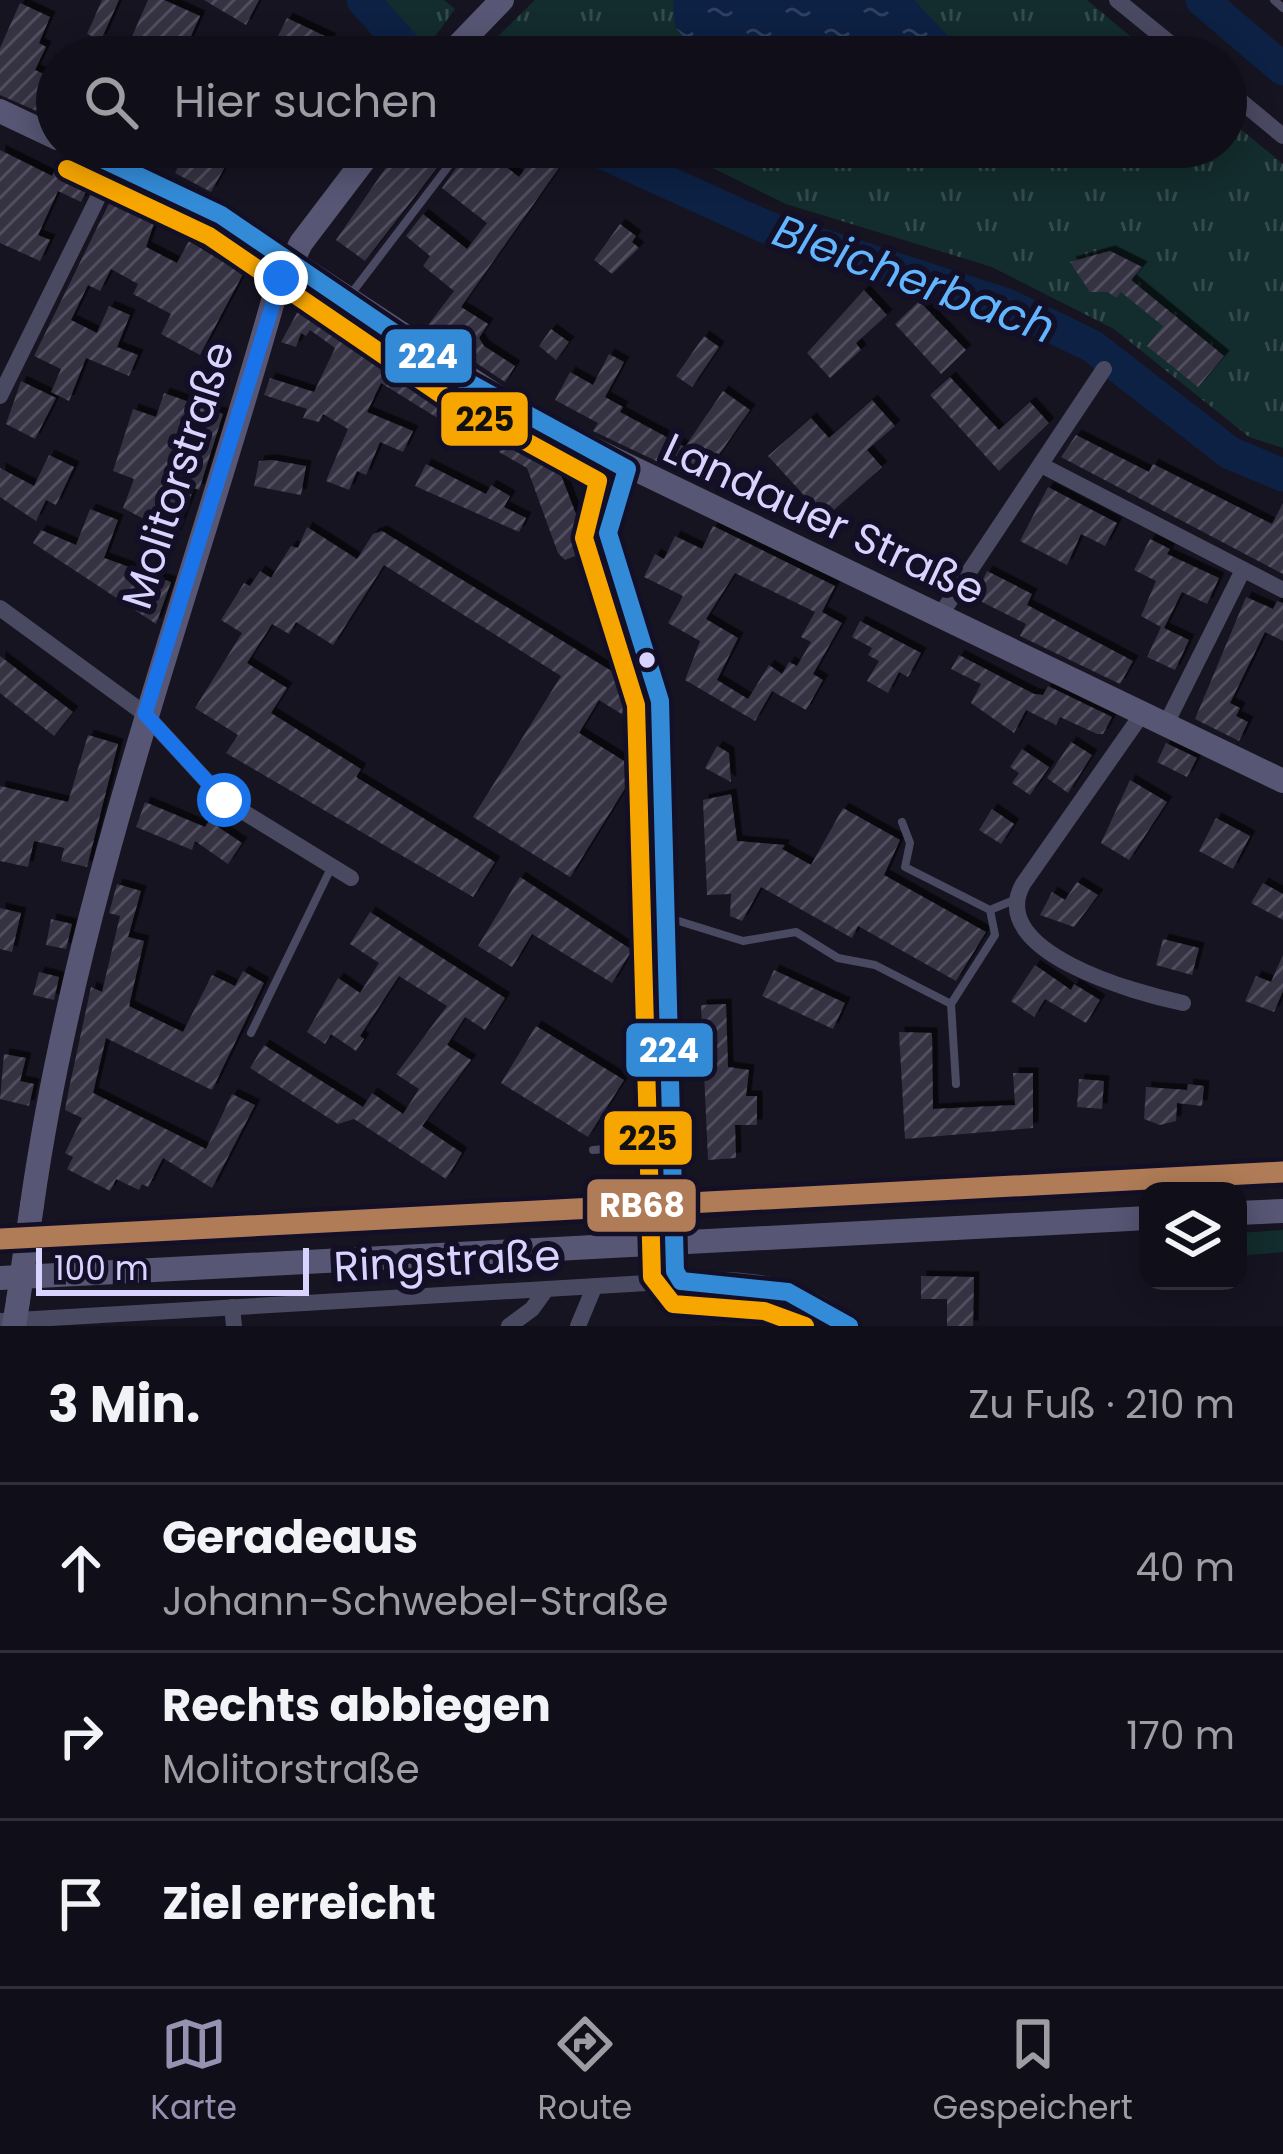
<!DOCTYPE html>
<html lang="de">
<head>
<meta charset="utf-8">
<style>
	body { margin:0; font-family:Poppins,sans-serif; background:#191822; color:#f1f3f6 }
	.controls { position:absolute; right:36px; bottom:36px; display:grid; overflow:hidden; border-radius:24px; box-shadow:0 6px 30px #0003 }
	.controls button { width:108px; height:108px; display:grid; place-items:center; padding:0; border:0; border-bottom:3px solid #302f38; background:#100f19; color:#f1f3f6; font:60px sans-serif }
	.scale { position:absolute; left:36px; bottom:30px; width:273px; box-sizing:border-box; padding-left:12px; border:6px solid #d9d4ff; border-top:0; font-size:33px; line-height:42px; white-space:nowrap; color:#d9d4ff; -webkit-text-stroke:9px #130f26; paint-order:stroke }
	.stop { position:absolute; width:36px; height:36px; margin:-27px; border:9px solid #1a73e8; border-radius:50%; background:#fff }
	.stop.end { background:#1a73e8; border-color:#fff; box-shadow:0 3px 12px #0008 }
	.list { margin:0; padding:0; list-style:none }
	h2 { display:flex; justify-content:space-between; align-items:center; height:156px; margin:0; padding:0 48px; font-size:51px }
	h2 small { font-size:39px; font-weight:400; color:#9c9ca2 }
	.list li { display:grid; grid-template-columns:78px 1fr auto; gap:36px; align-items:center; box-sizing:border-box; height:168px; padding:0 48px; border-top:3px solid #302f38 }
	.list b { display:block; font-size:45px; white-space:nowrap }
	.list p { margin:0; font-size:39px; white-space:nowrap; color:#9c9ca2 }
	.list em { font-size:39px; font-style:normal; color:#9c9ca2 }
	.icon { flex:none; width:66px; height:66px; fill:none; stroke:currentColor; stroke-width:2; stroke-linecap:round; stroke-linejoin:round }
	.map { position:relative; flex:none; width:1283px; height:1326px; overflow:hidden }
	.search { position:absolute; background:#100f19; box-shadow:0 6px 30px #0003; left:36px; right:36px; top:36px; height:132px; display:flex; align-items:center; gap:30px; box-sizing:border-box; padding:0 42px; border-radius:66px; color:#9c9ca2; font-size:45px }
	.sheet { height:660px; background:#100f19 }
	nav { display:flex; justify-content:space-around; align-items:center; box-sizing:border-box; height:168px; border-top:3px solid #302f38; background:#100f19; font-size:33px; color:#9c9ca2 }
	nav a { display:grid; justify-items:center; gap:6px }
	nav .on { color:#9591b1 }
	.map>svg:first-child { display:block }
	.grass { fill:#132c2d }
	.park { fill:url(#park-tufts) }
	.water { fill:url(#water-ripples) }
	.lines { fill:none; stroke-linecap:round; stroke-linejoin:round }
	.river { stroke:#0d2144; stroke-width:33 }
	.building { fill:url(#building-hatch); fill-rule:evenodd; filter:url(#shadow) }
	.service { stroke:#4a4962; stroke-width:8 }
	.minor { stroke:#4a4962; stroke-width:16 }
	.tertiary { stroke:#4a4962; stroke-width:21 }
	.secondary { stroke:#575674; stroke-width:24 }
	.tertiary-bridge { stroke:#4a4962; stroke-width:21 }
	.secondary-bridge { stroke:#575674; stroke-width:24 }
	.bus-1-casing { stroke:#130f26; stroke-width:27 }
	.bus-2-casing { stroke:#130f26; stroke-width:27 }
	.bus-1 { stroke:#338bd7; stroke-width:18 }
	.bus-2 { stroke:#f7a600; stroke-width:18 }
	.rail-1-casing { stroke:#130f26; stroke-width:30 }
	.rail-1 { stroke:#b07c57; stroke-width:21 }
	.route { stroke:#1a73e8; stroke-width:15 }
	.bus-dot { fill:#d9d4ff; stroke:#130f26; stroke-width:4.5 }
	.labels { text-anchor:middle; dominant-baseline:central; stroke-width:12; stroke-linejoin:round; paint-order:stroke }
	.street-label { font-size:42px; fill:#d9d4ff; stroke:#130f26 }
	.water-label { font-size:45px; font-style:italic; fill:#62b6ff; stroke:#130f26 }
	.line-badge { stroke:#130f26; stroke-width:4.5 }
	.badge-label { font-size:33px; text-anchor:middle; font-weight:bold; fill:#fff }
	.pale-badge-label { font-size:33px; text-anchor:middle; font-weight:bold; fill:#111 }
</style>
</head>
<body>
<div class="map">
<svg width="1283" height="1326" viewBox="0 0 1283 1326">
	<defs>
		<pattern id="park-tufts" width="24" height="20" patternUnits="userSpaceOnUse" patternTransform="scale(3)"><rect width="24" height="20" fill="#132c2d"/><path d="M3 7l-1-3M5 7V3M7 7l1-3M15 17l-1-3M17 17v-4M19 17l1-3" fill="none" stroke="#354a4c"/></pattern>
		<pattern id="water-ripples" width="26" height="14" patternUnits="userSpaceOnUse" patternTransform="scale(3)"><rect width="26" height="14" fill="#0d2144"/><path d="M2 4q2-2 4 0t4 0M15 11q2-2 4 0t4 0" fill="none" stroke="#304060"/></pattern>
		<pattern id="building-hatch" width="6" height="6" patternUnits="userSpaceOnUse" patternTransform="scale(3)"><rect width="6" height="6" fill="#343243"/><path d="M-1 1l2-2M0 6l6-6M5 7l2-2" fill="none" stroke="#514f5f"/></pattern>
		<filter id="shadow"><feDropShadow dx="5.5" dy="-5.5" stdDeviation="0" flood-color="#0009"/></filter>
	</defs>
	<rect width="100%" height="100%" fill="#161421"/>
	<path class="grass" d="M1283,1230v22l-45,4v-23z"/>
	<g class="park">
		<path d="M353,0h91l11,9 -35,48h-15z"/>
		<path d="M535,0h552l68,57h-678z"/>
		<path d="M1226,117l57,47v284l-34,-11 -135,-108 -122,-62 -206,-63 -116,-57h556z"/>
	</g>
	<path class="water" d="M673,0h241l54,57 -272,-6 -21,-24z"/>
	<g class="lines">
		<g class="river">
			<path d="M363,0l51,57"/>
			<path d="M1202,0l81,69"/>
			<path d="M590,147l176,80 241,78 85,41 138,107 53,22"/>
		</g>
	</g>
	<g class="building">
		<path d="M102,0h17l-18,40 -14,-6z"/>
		<path d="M148,0h16l36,16 -13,29 -12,-5 -7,17 -21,-9 -4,9h-20z"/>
		<path d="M204,0h55l-13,25z"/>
		<path d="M20,3l30,14 -11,26 7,4 -11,23 22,10v40l-57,-25v-47z"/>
		<path d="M287,18l44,21 -9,18h-26l-23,-11z"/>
		<path d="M189,147h18l-2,5 22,11 -16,29 -36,-19z"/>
		<path d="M400,147h37l10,8 -82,106 -29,-21z"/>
		<path d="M471,147h10l38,30 12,-17 25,-2 5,7 -100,142 27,17 -9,14 5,8 31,20 -10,16 -80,-53 29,-38 -31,-25 7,-10 -24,-20 17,-22 44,35 20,-26 -45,-35z"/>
		<path d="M0,150l52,26 10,-20 33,18 -14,28 -23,-11 -20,44 12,5 -10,21 -40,-18z"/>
		<path d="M118,185l42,21 -14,41 31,16 12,-22 54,33 -43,81 -39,-21 10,-20 -38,-20 5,-10 -27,-15 -11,22 -12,-6 -17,35 26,13 12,-27 21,9 -13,32 21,8 -9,21 -43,-18 -17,43 -18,-9 10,-23 -27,-13z"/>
		<path d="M620,224l16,12 -4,6 7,6 -27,26 -18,-14z"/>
		<path d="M1110,251l32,16 -11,13 93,76 -26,31 -51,-41 16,-20 -42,-34 -5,6 -8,-6h-18l-20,-30z"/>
		<path d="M864,290l23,25 -31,28 5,7 -31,28 -23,-25z"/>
		<path d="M919,301l47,49 -25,24 -46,-50z"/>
		<path d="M303,302l10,8 5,-7 70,50 97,56 -12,23 -10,-5 -3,5 -79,-49 -14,29 46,19 -10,21 -23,-10 -14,33 -9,-4 -8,19 -23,-9 22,-52 -25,-15 -4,8 -16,-4 4,-9 -43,-14 6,-17 44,14 21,-44 -25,-18 -4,6 -5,-3 -5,14 -15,-5z"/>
		<path d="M551,329l18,13 -13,18 -17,-14z"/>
		<path d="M704,336l15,11 -27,40 -16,-11z"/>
		<path d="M609,354l15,8 -19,35 18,10 -3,5 65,35 -14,21 -78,-37 5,-8 -43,-23 15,-28 23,13z"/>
		<path d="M950,377l49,53 31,-28 19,21 -50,48 -69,-76z"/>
		<path d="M21,381l35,17 -21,41 -29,-15z"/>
		<path d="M723,391l27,19 -46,66 -26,-19z"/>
		<path d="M164,393l59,21 -24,76 -5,-2 -18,48 -53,-28 11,-29 -21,-8 20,-62 23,8z"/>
		<path d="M872,400l23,26 -28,24 15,17 -57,51 -57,-62 43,-38 18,20z"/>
		<path d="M512,426l38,21 40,103 -25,10 -7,-7 -31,-85 -28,-16z"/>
		<path d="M1076,435l73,37 4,-8 119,60 11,-21v71l-222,-117z"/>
		<path d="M49,455l25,12 -18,38 -10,-5 -10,21 -36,-24v-29l34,18z"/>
		<path d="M272,460l34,6 -5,29 -47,-9 5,-25z"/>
		<path d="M426,464l60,30 5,-9 19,11 -6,11 22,11 -7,14 -104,-46z"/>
		<path d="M1048,487l69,36 -12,23 -24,-12 -14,31 -47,-24z"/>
		<path d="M90,509l28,11 -14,38 67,24 -15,42 -123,-81 8,-13 35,15z"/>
		<path d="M713,526l122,60 -13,26 20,11 -29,51 10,6 -17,30 -34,-19 -17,30 -70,-41 15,-39 -32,-18 15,-27 -39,-19 11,-23 9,5 11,-23 27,13zM735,573l80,39 -14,25 10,5 -14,24 -8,-4 -7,12 -13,-9 -21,34 -31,-19 21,-42 -32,-19z"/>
		<path d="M307,527l50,32 16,-25 9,-3 254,155 10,43 -47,-29 -20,33 58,36 -67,108 -97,-60 88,-141 -177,-111 -51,80 -37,-23 -7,12 -17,-10 -25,39 40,25 -16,25 90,56 -5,8 139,85 -22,35 -247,-144 12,-18 -43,-27 47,-75 -21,-13 23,-37 6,3 10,-15 11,7 20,-32 7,2z"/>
		<path d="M1150,539l20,10 -3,5 52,24 -12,26 -25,-12 -18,36 25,12 -14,30 -28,-13 14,-30 -20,-11 15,-35 -22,-11z"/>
		<path d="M987,571l45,23 -5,11 106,56 -13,23 -100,-48 6,-12 -52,-26z"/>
		<path d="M1246,597l27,12 4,-8 6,2v38l-18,-9 -35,71 10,5 -4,8 12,6 -9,19 -44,-22z"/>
		<path d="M860,621l61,32 -13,24 -9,-5 -11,21 -21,-12 12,-20 -11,-6 4,-7 -20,-11z"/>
		<path d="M959,655l75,39 9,1 5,-9 64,31 -9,17h-6l-37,-17 -4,8 -30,-15 -12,23 -43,-30 10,-19 -30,-15z"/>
		<path d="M0,656l73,56 -19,24 -54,-43z"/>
		<path d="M88,735l30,9 -31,123 -26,-6 3,-13 -30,-7 -6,26 -28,-6v-75l68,16z"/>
		<path d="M1071,742l21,13 -24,38 -21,-15z"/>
		<path d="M1166,743l31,15 -10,19 -30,-15z"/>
		<path d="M717,746l12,7 2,29 -26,-14z"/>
		<path d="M1022,749l27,18 -19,28 -18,-12 7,-10 -9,-6z"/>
		<path d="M1130,780l37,22 -38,58 -28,-17z"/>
		<path d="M731,794l6,47 48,4 -3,4 29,16 32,-57 57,32 -16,35 102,57 -30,49 -98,-55 -6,12 -91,-51 -19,34 -12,-5 1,-22 -24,1 -4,-95z"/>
		<path d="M145,802l60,25 4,-6 33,22 -14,21 -33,-23 -3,9 -56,-23z"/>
		<path d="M992,809l22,15 -13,20 -22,-14z"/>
		<path d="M1216,818l34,18 -17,33 -34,-18z"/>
		<path d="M520,877l112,73 -20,33 -80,-49 -20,33 -34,-21z"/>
		<path d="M1077,882l21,13 -24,32 -34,-12 12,-23 13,8z"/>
		<path d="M1263,883l20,11v26l-32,-17z"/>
		<path d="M117,884l24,7 -13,46 16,4 -15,65 54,26 29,-57 23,11 8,-15 21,12 -52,107 -106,-52 -13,55 113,56 26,-55 23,11 -43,83 -49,-30 -15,29 -6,-3 -3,6 -23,-11 -6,12 -43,-22 6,-12 -8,-4 17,-35 -17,-8 3,-17 23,-106 11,5 18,-76 -11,-3z"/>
		<path d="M0,908l21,5 -9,39 -12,-3z"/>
		<path d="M370,912l135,86 -20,32 -20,-13 -18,28 24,15 -49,66 40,27 -16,26 -92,-60 -16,5 -88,-56 14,-23 99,62 9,-14 31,21 16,-25 -23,-15 51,-68 -48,-30 -39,60 4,3 -8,12 -25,-17 -6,10 -18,-12 31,-54 22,15 19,-30 -29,-19z"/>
		<path d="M51,919l21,5 -6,25 -20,-4z"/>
		<path d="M1163,939l36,9 -7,27 -36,-10z"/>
		<path d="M1283,955v36l-9,21 -29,-11 11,-25 15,6z"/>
		<path d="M1035,965l36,25 3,-6 26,16 -14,23 -41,-24 -11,18 -23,-16z"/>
		<path d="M774,970l71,33 -12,26 -71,-33z"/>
		<path d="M39,972l20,5 -5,23 -21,-5z"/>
		<path d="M726,1004l2,63 21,3 -3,26h11v29h-22l1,33 -28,2 -7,-155z"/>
		<path d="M536,1026l88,54 -36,57 -87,-54z"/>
		<path d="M899,1032l33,1 1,76 82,-4 -2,-32h20v55l-128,11z"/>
		<path d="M4,1054l22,4 -6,23 14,3 -5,22 -29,-7z"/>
		<path d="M1079,1079l25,2 -2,28 -25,-2z"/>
		<path d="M1188,1084l16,2 -2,20 -25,-3 -1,18 -16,4 -16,-6 2,-32 41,3z"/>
		<path d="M921,1276l53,1 -1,49h-26v-27h-26z"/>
	</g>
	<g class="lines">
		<g class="service">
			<path d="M1274,0l9,8"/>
			<path d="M351,294l112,-147"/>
			<path d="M990,910l24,-10"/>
			<path d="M669,918l74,23 53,-9 42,26 37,7 76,39 44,-69 -5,-25 -85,-43 5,-24 -8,-21"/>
			<path d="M951,1004l5,80"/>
			<path d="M251,1033l80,-165"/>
			<path d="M593,1150l70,-6"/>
		</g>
		<g class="minor">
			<path d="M1117,0l70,57"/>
			<path d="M1226,89l57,47"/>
			<path d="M0,396l114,-231"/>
			<path d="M1043,466l240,124"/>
			<path d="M0,608l145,106 79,86 127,78"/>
			<path d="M939,617l165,-248"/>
			<path d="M1142,714l-119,170c-38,68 113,109 160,119"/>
			<path d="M1166,724l77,-154"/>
			<path d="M232,1307l2,19"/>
			<path d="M0,1321l681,-40"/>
			<path d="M509,1326l23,-17 13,-18"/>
			<path d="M578,1326l15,-36"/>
			<path d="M805,1326l6,-26"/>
		</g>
		<g class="tertiary">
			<path d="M627,469l-19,64 52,168 10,477"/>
			<path d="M673,1263l8,18c72,3 107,-2 168,45"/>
		</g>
		<g class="secondary">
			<path d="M447,57l55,-57"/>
			<path d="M0,111l57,27"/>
			<path d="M77,147l144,68 310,204 752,362"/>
			<path d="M32,1205c44,-310 156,-604 241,-904l28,-58 73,-96"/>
			<path d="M1238,1213l45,-2"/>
			<path d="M0,1278l1148,-60"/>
			<path d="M14,1326l4,-25"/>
		</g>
		<path class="tertiary-bridge" d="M670,1178l3,85"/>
		<path class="secondary-bridge" d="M18,1301l14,-96"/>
		<g class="bus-1-casing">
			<path id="bus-1" d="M77,147l144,68 241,164 165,90 -19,64 52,168 15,570 6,10 107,11 61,34"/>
		</g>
		<g class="bus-2-casing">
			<path id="bus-2" d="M67,169l142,67 239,163 150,82 -14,57 52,167 16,572 21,27 91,7 41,15"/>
		</g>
		<use href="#bus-1" class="bus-1"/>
		<use href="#bus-2" class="bus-2"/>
		<g class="rail-1-casing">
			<path id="rail-1" d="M0,1239l1283,-67"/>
		</g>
		<use href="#rail-1" class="rail-1"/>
	</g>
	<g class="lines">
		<path class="route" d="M224,800l-79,-86 136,-436"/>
	</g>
	<circle class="bus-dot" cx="647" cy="660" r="10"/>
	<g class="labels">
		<g class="street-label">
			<text transform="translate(178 475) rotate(-72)">Molitorstraße</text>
			<text transform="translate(824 519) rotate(25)">Landauer Straße</text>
			<text transform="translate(447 1261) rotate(-3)">Ringstraße</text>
		</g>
		<g class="water-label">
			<text transform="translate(914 279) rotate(20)">Bleicherbach</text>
		</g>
	</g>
	<g class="line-badge">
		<rect x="383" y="327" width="91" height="58" rx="12" fill="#338bd7"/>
		<rect x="439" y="390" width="91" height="58" rx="12" fill="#f7a600"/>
		<rect x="624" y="1021" width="91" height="58" rx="12" fill="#338bd7"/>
		<rect x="602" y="1109" width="92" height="58" rx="12" fill="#f7a600"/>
		<rect x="585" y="1177" width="113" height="57" rx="12" fill="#b07c57"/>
	</g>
	<g class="badge-label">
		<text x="428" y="368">224</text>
		<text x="669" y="1062">224</text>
		<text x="642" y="1217">RB68</text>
	</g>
	<g class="pale-badge-label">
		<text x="485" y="431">225</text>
		<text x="648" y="1150">225</text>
	</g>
</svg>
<div class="controls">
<button><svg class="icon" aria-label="layers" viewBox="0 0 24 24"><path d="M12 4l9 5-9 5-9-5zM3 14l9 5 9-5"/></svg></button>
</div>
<div class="scale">100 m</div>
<div class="stop" style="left:224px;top:800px"></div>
<div class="stop end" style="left:281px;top:278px"></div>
<div class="search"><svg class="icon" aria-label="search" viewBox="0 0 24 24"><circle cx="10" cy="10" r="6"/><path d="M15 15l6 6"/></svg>Hier suchen</div>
</div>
<section class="sheet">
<h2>3 Min.<small>Zu Fuß · 210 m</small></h2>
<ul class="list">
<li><svg class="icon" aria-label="ahead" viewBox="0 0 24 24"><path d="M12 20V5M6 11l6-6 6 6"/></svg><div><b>Geradeaus</b><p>Johann-Schwebel-Straße</p></div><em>40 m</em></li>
<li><svg class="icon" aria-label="right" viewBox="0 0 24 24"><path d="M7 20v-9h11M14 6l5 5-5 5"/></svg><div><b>Rechts abbiegen</b><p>Molitorstraße</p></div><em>170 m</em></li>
<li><svg class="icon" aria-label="arrive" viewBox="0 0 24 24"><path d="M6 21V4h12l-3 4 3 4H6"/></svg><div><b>Ziel erreicht</b></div></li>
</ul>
</section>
<nav>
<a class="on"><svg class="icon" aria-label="map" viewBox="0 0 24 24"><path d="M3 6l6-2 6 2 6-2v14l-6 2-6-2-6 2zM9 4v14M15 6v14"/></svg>Karte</a>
<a><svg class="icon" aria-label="directions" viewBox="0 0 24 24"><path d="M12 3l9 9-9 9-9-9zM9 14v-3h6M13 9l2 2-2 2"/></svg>Route</a>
<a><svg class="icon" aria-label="saved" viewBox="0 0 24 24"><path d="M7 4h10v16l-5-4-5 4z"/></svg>Gespeichert</a>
</nav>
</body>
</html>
